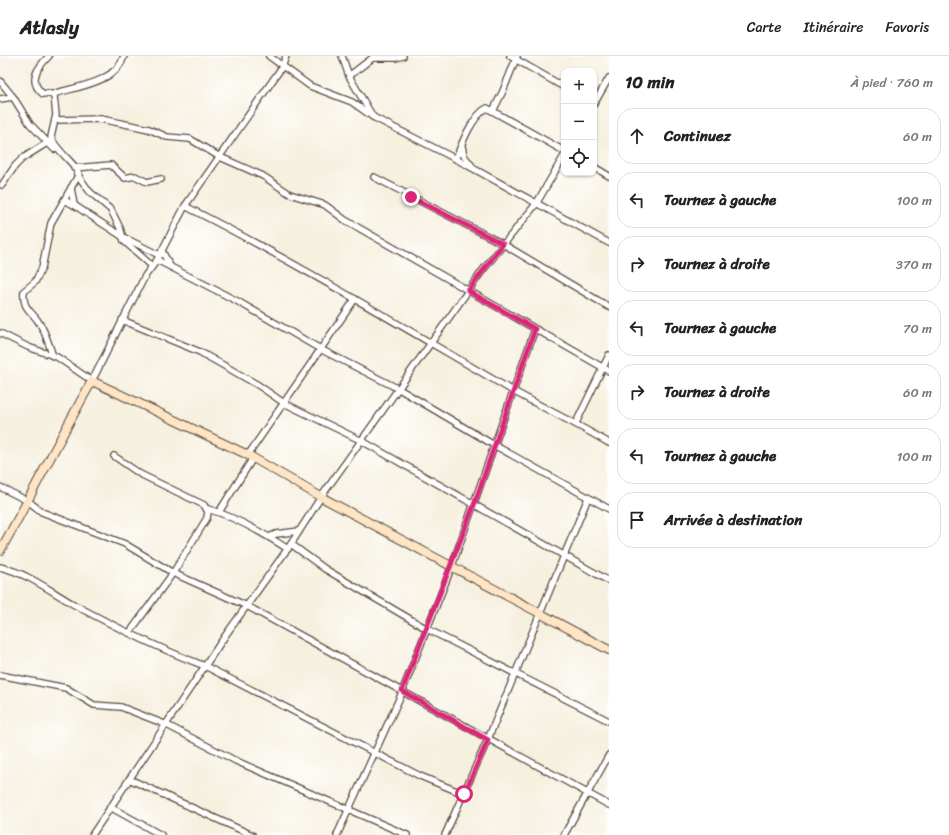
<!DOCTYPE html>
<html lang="fr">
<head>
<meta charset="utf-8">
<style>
	body { margin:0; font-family:Sriracha,sans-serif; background:#f2f2f2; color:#222 }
	.controls { position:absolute; right:12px; top:12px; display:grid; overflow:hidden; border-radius:8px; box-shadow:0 1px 3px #0004 }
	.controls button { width:36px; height:36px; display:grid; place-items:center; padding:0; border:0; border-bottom:1px solid #e0e0e0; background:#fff; color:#222; font:20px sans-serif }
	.stop { position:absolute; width:12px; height:12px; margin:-9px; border:3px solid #db2777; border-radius:50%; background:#fff }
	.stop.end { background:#db2777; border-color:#fff; box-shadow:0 1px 4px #0008 }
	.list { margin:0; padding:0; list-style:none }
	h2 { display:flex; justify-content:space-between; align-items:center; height:52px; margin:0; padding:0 16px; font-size:17px }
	h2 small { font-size:13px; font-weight:400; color:#767676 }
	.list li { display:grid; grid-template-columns:26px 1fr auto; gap:12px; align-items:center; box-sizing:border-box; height:56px; margin:0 8px 8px; padding:0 8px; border:1px solid #e0e0e0; border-radius:16px }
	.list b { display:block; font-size:15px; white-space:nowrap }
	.list em { font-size:13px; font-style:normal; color:#767676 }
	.icon { flex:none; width:22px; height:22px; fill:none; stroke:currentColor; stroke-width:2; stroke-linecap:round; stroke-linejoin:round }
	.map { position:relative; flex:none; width:609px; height:779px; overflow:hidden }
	header { display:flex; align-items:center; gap:24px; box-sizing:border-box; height:56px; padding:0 20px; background:#fff; border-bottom:1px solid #e0e0e0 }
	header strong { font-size:19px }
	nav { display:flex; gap:22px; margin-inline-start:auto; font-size:14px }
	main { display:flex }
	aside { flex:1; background:#fff }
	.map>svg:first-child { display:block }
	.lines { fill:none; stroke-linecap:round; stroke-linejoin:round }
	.street-casing { stroke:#57483b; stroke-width:8 }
	.secondary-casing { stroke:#57483b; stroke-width:10 }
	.street { stroke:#fff; stroke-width:5.5 }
	.secondary { stroke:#fde5c5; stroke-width:8 }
	.route { stroke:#db2777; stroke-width:5 }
</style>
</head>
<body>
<header>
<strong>Atlasly</strong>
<nav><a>Carte</a><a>Itinéraire</a><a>Favoris</a></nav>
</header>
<main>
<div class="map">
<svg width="609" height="779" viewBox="0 0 609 779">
	<rect width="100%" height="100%" fill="#fff"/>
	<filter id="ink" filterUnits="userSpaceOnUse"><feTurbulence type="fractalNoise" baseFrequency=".025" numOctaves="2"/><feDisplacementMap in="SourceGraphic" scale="8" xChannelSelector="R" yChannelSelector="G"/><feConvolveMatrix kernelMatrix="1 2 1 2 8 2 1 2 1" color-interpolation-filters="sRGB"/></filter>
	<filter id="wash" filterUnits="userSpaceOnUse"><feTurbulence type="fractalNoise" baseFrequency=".012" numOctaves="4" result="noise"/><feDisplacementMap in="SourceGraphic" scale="16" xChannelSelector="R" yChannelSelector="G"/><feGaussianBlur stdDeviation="0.9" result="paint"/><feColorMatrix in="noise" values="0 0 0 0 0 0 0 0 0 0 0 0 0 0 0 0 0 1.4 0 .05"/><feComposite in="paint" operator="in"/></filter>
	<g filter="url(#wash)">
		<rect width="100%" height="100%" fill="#f6f0df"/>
	</g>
	<g filter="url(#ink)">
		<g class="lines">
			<g class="street-casing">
				<g id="street">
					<path d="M49,0c-11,11 -22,25 -6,38l5,-1 6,3 2,19 -5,22c5,14 27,29 28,37l-28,49 -9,45 -7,14 -11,9c-2,19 8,19 16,33 6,9 9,22 13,32"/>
					<path d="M269,0l41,30 42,16 21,15 83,42 153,84"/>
					<path d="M342,0l7,20 24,41"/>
					<path d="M510,0l54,31"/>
					<path d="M374,2h22l7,-2"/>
					<path d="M349,20l26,-20"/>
					<path d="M0,25l13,16 17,27 24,25"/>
					<path d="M53,38c22,-7 63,-11 71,-38"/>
					<path d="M0,43l13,-2"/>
					<path d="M594,48l15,-26"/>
					<path d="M493,55l10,-20 14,-35"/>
					<path d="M55,64l46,-1 48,10 18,8 23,2 30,18 43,19 27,18 35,11 20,15 264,151"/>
					<path d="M462,90l2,10 8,10"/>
					<path d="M456,103c5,-15 17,-44 31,-51l77,43"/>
					<path d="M594,111l15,9"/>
					<path d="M74,112l37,-3 14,13 10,-2 12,6 14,-3"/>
					<path d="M77,118l13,18 21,18 9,18 4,13 28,25"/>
					<path d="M374,121l129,67 106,63"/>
					<path d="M2,129l13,-19 8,-8 27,-17"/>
					<path d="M71,132l3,17"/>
					<path d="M64,144l10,5 49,32 36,18"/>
					<path d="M185,150c110,56 216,120 323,182 33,19 68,35 101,55"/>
					<path d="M162,195l8,15"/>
					<path d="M157,204l80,41 85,49 77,39 95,56 115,64"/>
					<path d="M122,264l78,32 58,33 26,18 78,38 247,140"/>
					<path d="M0,277l28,14 29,10 35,24 53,-105 12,-16 28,-54 97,-139 4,-11"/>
					<path d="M576,367l33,-68"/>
					<path d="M248,399l107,-156"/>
					<path d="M114,400l26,18 64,31 4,7 -1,6 -34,55 -43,59"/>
					<path d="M0,431l28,14 14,11 83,32 48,29 74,33 362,199"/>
					<path d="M208,453c28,8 55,24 80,40"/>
					<path d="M219,456l34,-54"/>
					<path d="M269,481l7,-3 23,-3"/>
					<path d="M291,488l34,25 102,60 182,92"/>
					<path d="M0,511c27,6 49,23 73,37 42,23 87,45 132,62l215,110 44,18"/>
					<path d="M0,619l66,13 28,17 27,2 46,18 69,36 171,74"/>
					<path d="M129,723l123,56"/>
					<path d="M110,751l51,28"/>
					<path d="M92,779l133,-199 66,-92 30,-47 162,-227 53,-66 28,-48"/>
					<path d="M337,779l63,-138 52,-131 83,-237"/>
					<path d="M445,779l43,-96 100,-241"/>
					<path d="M564,779l45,-80"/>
				</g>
			</g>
			<g class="secondary-casing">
				<path id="secondary" d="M0,495c32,-56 60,-114 92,-170l156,74 73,42 288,153"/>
			</g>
			<use href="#street" class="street"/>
			<use href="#secondary" class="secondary"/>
		</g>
	</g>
	<g class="lines" filter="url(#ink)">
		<path class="route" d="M411,141l92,47 -35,47 67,38 -61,176 -72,186 86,49 -24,54"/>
	</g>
</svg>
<div class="controls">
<button>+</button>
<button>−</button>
<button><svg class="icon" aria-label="locate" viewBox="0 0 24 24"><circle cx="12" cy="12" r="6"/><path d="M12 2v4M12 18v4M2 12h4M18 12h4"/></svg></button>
</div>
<div class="stop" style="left:464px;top:738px"></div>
<div class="stop end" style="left:411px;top:141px"></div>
</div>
<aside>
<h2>10 min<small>À pied · 760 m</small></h2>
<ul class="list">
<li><svg class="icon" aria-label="ahead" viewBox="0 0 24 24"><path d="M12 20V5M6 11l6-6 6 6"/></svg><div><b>Continuez</b></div><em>60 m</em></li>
<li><svg class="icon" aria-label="left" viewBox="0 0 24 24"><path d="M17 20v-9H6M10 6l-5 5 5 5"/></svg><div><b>Tournez à gauche</b></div><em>100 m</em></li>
<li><svg class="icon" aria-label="right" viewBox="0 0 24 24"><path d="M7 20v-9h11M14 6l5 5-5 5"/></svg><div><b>Tournez à droite</b></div><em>370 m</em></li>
<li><svg class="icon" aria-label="left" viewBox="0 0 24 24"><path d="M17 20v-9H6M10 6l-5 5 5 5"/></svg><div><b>Tournez à gauche</b></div><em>70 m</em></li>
<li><svg class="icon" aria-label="right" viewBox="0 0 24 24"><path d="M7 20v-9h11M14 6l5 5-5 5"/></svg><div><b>Tournez à droite</b></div><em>60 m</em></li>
<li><svg class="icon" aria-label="left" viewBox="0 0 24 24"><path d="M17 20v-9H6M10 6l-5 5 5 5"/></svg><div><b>Tournez à gauche</b></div><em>100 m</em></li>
<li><svg class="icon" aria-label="arrive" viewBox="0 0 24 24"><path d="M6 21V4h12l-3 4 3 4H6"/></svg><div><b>Arrivée à destination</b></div></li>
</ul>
</aside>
</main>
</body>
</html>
